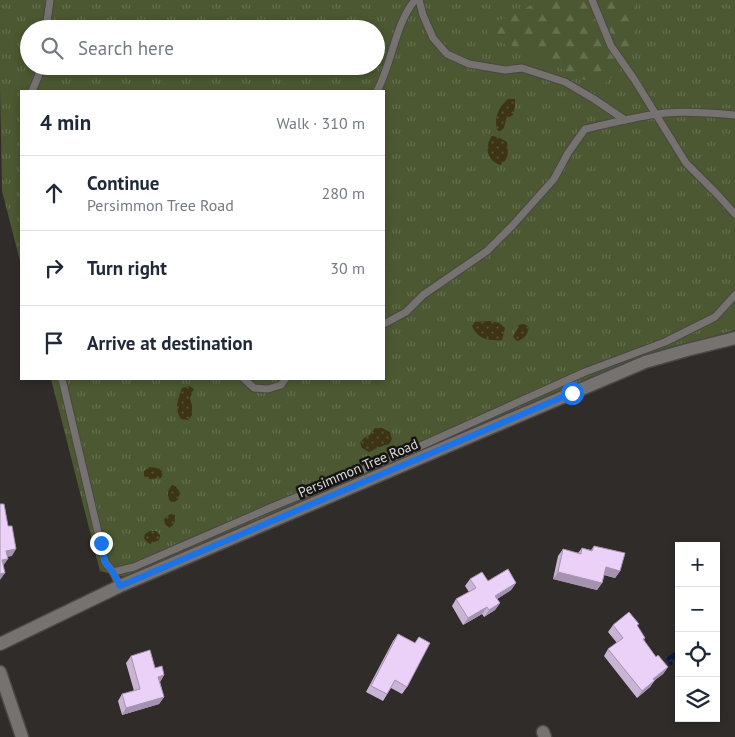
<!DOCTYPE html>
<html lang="en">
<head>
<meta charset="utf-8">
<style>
	body { margin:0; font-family:"PT Sans",sans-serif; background:#f2f2f3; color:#1f2937 }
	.controls { position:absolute; right:15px; bottom:15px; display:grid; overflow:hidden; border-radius:0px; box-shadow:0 2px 8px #0003 }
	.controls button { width:45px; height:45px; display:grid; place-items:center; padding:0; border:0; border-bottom:1px solid #e0e1e3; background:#fff; color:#1f2937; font:25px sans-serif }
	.stop { position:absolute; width:15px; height:15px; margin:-11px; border:4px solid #1a73e8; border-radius:50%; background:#fff }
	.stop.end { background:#1a73e8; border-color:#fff; box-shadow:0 1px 5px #0008 }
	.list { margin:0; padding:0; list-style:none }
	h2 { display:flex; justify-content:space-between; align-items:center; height:65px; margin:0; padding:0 20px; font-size:21px }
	h2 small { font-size:16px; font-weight:400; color:#747a83 }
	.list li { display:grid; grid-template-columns:32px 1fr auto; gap:15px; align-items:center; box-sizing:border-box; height:75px; padding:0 20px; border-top:1px solid #e0e1e3 }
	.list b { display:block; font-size:19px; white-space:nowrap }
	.list p { margin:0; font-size:16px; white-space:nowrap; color:#747a83 }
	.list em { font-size:16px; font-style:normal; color:#747a83 }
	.icon { flex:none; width:28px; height:28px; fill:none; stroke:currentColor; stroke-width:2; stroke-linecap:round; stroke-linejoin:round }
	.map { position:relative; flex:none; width:735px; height:737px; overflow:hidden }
	.search { position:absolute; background:#fff; box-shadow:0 2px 8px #0003; left:20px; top:20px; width:365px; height:55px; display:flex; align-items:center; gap:12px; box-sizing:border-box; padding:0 18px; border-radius:28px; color:#747a83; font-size:19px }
	.panel { position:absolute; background:#fff; box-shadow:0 2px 8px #0003; left:20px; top:90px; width:365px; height:290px; border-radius:0px }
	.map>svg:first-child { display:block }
	.grass { fill:url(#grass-tufts); fill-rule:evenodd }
	.forest { fill:url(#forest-firs) }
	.sand { fill:url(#sand-dots) }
	.water { fill:url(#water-ripples) }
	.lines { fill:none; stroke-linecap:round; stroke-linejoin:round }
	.service-casing { stroke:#4a4746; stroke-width:9 }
	.minor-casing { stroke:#4a4746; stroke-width:15 }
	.secondary-casing { stroke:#4a4746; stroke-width:15 }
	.service { stroke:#767270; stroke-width:7 }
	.minor { stroke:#767270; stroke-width:12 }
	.secondary { stroke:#767270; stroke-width:12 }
	.wall { fill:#cab4d5 }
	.shaded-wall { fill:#a492ae }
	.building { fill:#ebd1f8; stroke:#a492ae }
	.route { stroke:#1a73e8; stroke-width:6 }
	.labels { text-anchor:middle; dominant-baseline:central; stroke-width:5; stroke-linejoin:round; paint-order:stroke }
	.street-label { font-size:14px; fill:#dbd8d7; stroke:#161414 }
</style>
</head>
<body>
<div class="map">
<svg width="735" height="737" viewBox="0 0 735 737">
	<defs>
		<pattern id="grass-tufts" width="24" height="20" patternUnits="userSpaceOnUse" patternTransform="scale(1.25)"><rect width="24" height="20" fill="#4b5831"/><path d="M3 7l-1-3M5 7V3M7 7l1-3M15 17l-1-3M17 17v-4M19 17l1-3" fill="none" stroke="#646f4e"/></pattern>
		<pattern id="forest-firs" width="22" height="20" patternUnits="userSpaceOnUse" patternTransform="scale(1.25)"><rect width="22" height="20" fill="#4b5831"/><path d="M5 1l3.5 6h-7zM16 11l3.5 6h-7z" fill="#646f4e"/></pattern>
		<pattern id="sand-dots" width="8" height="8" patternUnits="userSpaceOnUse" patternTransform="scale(1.25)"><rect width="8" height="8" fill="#3c3413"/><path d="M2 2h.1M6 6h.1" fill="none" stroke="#585135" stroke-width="1.8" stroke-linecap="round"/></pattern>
		<pattern id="water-ripples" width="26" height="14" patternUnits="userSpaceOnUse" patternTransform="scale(1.25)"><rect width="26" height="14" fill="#0a193f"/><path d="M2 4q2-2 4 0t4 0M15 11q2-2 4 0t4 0" fill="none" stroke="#2d3a5a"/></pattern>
	</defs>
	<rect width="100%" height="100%" fill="#2f2c2a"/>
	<path class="grass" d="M0,0h735v330l-97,28 -510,220 -28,-7 -49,-192h333v-288h-363v174l-19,-74 -2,-103zM29,29h347v37h-347z"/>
	<path class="forest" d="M537,0h99v29l-6,32 -27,24 -25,-7 -51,-28 -35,-10 -7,-13 43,-20z"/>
	<g class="sand">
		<path d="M508,99h7v7l-2,9 -7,4 -2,9 -4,3 -3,-1c-3,-13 1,-22 11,-31z"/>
		<path d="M492,136l6,1 9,5c1,12 3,16 -7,23 -13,-5 -16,-18 -8,-29z"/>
		<path d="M490,321l9,2 6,5 -3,12c-13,1 -25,-1 -30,-14l3,-4z"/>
		<path d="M524,324l5,3c-2,8 -4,12 -12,14l-4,-4 6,-12z"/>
		<path d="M189,386l5,3 -4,9 2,8v9l-4,5 -7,-1c-7,-11 -3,-20 1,-31z"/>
		<path d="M375,428h7l8,4 2,7 -3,5 -12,4 -8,4 -7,-4 -2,-5 4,-5 6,-3z"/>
		<path d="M150,467l8,1 5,4 -2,6 -11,1 -6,-3v-5z"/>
		<path d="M172,485l5,2 3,6 -2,7 -6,3c-6,-6 -5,-12 0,-18z"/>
		<path d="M170,514l5,1c0,6 0,10 -6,13l-4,-4 -1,-5z"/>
		<path d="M150,531h6l4,4 -1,5 -9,4 -4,-3 -2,-3 1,-4z"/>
	</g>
	<path class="water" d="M679,649v12l-3,-2 -4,3 1,2 -2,2 -5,-8z"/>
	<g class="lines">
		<g class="service-casing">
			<g id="service">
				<path d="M419,0l4,15 10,23 14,16 22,10 36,6 17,-2 43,14 29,17 31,21"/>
				<path d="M592,0l19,46 23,33 52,84 30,30 19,21"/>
				<path d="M46,29l4,-29"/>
				<path d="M32,91l6,-14 2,-11"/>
				<path d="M377,91c15,-28 18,-67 38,-91"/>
				<path d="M384,324l22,-12 17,-17 64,-44 25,-25 42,-47 14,-26 17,-24c27,-6 53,-13 80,-16 21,-2 49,0 70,2"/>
				<path d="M62,379l43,183 8,10 7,14"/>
				<path d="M244,379l10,9 14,1 13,-4 4,-6"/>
				<path d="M113,572l21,-5 138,-60 144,-59 169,-76 80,-30 50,-25 20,-22"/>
			</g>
		</g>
		<g class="minor-casing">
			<g id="minor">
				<path d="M0,672l22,65"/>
				<path d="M543,732l2,5"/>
			</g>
		</g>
		<g class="secondary-casing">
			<path id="secondary" d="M0,644l120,-58 525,-224 42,-12 48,-12"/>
		</g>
		<use href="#service" class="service"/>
		<use href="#minor" class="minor"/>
		<use href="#secondary" class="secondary"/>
	</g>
	<g class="wall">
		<path d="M594,546l26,25 -5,7 -11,-3 -2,8 -5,7 -44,-11 5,-23 5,-7 15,4 4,-5 9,2z"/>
		<path d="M470,579l18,2 28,2 -5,7 -14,9 3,4 -5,7 -11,7 -2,-3 -19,11 -11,-19 4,-7 13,-7 -4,-6z"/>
		<path d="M613,625l24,1 8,12 -1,2 12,17 12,10 -5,7 -8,6 -5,7 -13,11 -33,-42 4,-7 9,-6 -9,-11z"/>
		<path d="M398,634l17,9 4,-6 -12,50 -5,7 -11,-6 -8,13 -17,-9 27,-51z"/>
		<path d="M131,656l24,12 9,7 -4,7 4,15 -5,7 -37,11 -4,-14 4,-7 12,-3 -8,-28z"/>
	</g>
	<g class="shaded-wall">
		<path d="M16,549l-4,7 -10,2 4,-7z"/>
		<path d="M8,559l-5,7 -1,-6z"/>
		<path d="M606,567l14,4 -5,7 -14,-4z"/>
		<path d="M558,572l44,11 -5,7 -44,-11z"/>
		<path d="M5,573l-5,7v-6z"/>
		<path d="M516,583l-5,7 -20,13 4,-7z"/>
		<path d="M500,603l-5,7 -11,7 5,-7z"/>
		<path d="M487,607l-5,7 -19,11 5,-7z"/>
		<path d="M668,667l-5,7 -8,6 -5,7 -13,11 5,-7 11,-12z"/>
		<path d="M164,675l-4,7 -2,-5z"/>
		<path d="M164,697l-5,7 -37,11 4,-7z"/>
	</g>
	<g class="building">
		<path d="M0,504h4l4,22h4l4,23 -10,2 2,8 -6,1 3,13 -5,1z"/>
		<path d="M594,546l31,7 -5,18 -14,-4 -4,16 -44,-11 5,-23 18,5 1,-6 10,3z"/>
		<path d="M508,569l8,14 -21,13 5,7 -11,7 -2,-3 -19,11 -12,-19 20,-11 -6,-9 12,-7 6,9z"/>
		<path d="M629,612l10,12 -2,1 8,13 -2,1 13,18 2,-2 10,12 -15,12 2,1 -13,11 -34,-42 15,-11 -10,-13z"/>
		<path d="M398,634l17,9 4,-6 11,6 -23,44 -12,-7 -8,14 -16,-8z"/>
		<path d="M150,650l5,18 7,-2 2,9 -6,2 6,20 -38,11 -4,-14 18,-5 -9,-33z"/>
	</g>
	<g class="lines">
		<path class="route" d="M101,543l4,19 8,10 7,14 452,-193"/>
	</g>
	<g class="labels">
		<g class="street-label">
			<text transform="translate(358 468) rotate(-23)">Persimmon Tree Road</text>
		</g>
	</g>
</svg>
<div class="controls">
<button>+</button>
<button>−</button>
<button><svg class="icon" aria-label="locate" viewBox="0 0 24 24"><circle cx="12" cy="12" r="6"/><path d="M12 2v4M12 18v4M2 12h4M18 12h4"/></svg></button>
<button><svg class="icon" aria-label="layers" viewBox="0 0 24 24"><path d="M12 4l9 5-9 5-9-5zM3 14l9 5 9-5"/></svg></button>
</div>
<div class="stop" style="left:572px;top:393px"></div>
<div class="stop end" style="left:101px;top:543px"></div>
<div class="search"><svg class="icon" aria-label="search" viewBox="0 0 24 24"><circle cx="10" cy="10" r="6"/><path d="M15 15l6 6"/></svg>Search here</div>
<section class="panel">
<h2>4 min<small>Walk · 310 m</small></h2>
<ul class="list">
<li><svg class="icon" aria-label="ahead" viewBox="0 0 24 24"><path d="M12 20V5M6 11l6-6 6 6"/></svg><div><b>Continue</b><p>Persimmon Tree Road</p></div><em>280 m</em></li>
<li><svg class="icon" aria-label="right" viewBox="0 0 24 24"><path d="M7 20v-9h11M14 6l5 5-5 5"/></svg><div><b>Turn right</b></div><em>30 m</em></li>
<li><svg class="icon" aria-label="arrive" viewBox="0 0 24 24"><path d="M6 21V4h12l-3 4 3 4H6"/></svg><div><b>Arrive at destination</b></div></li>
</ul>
</section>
</div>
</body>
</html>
